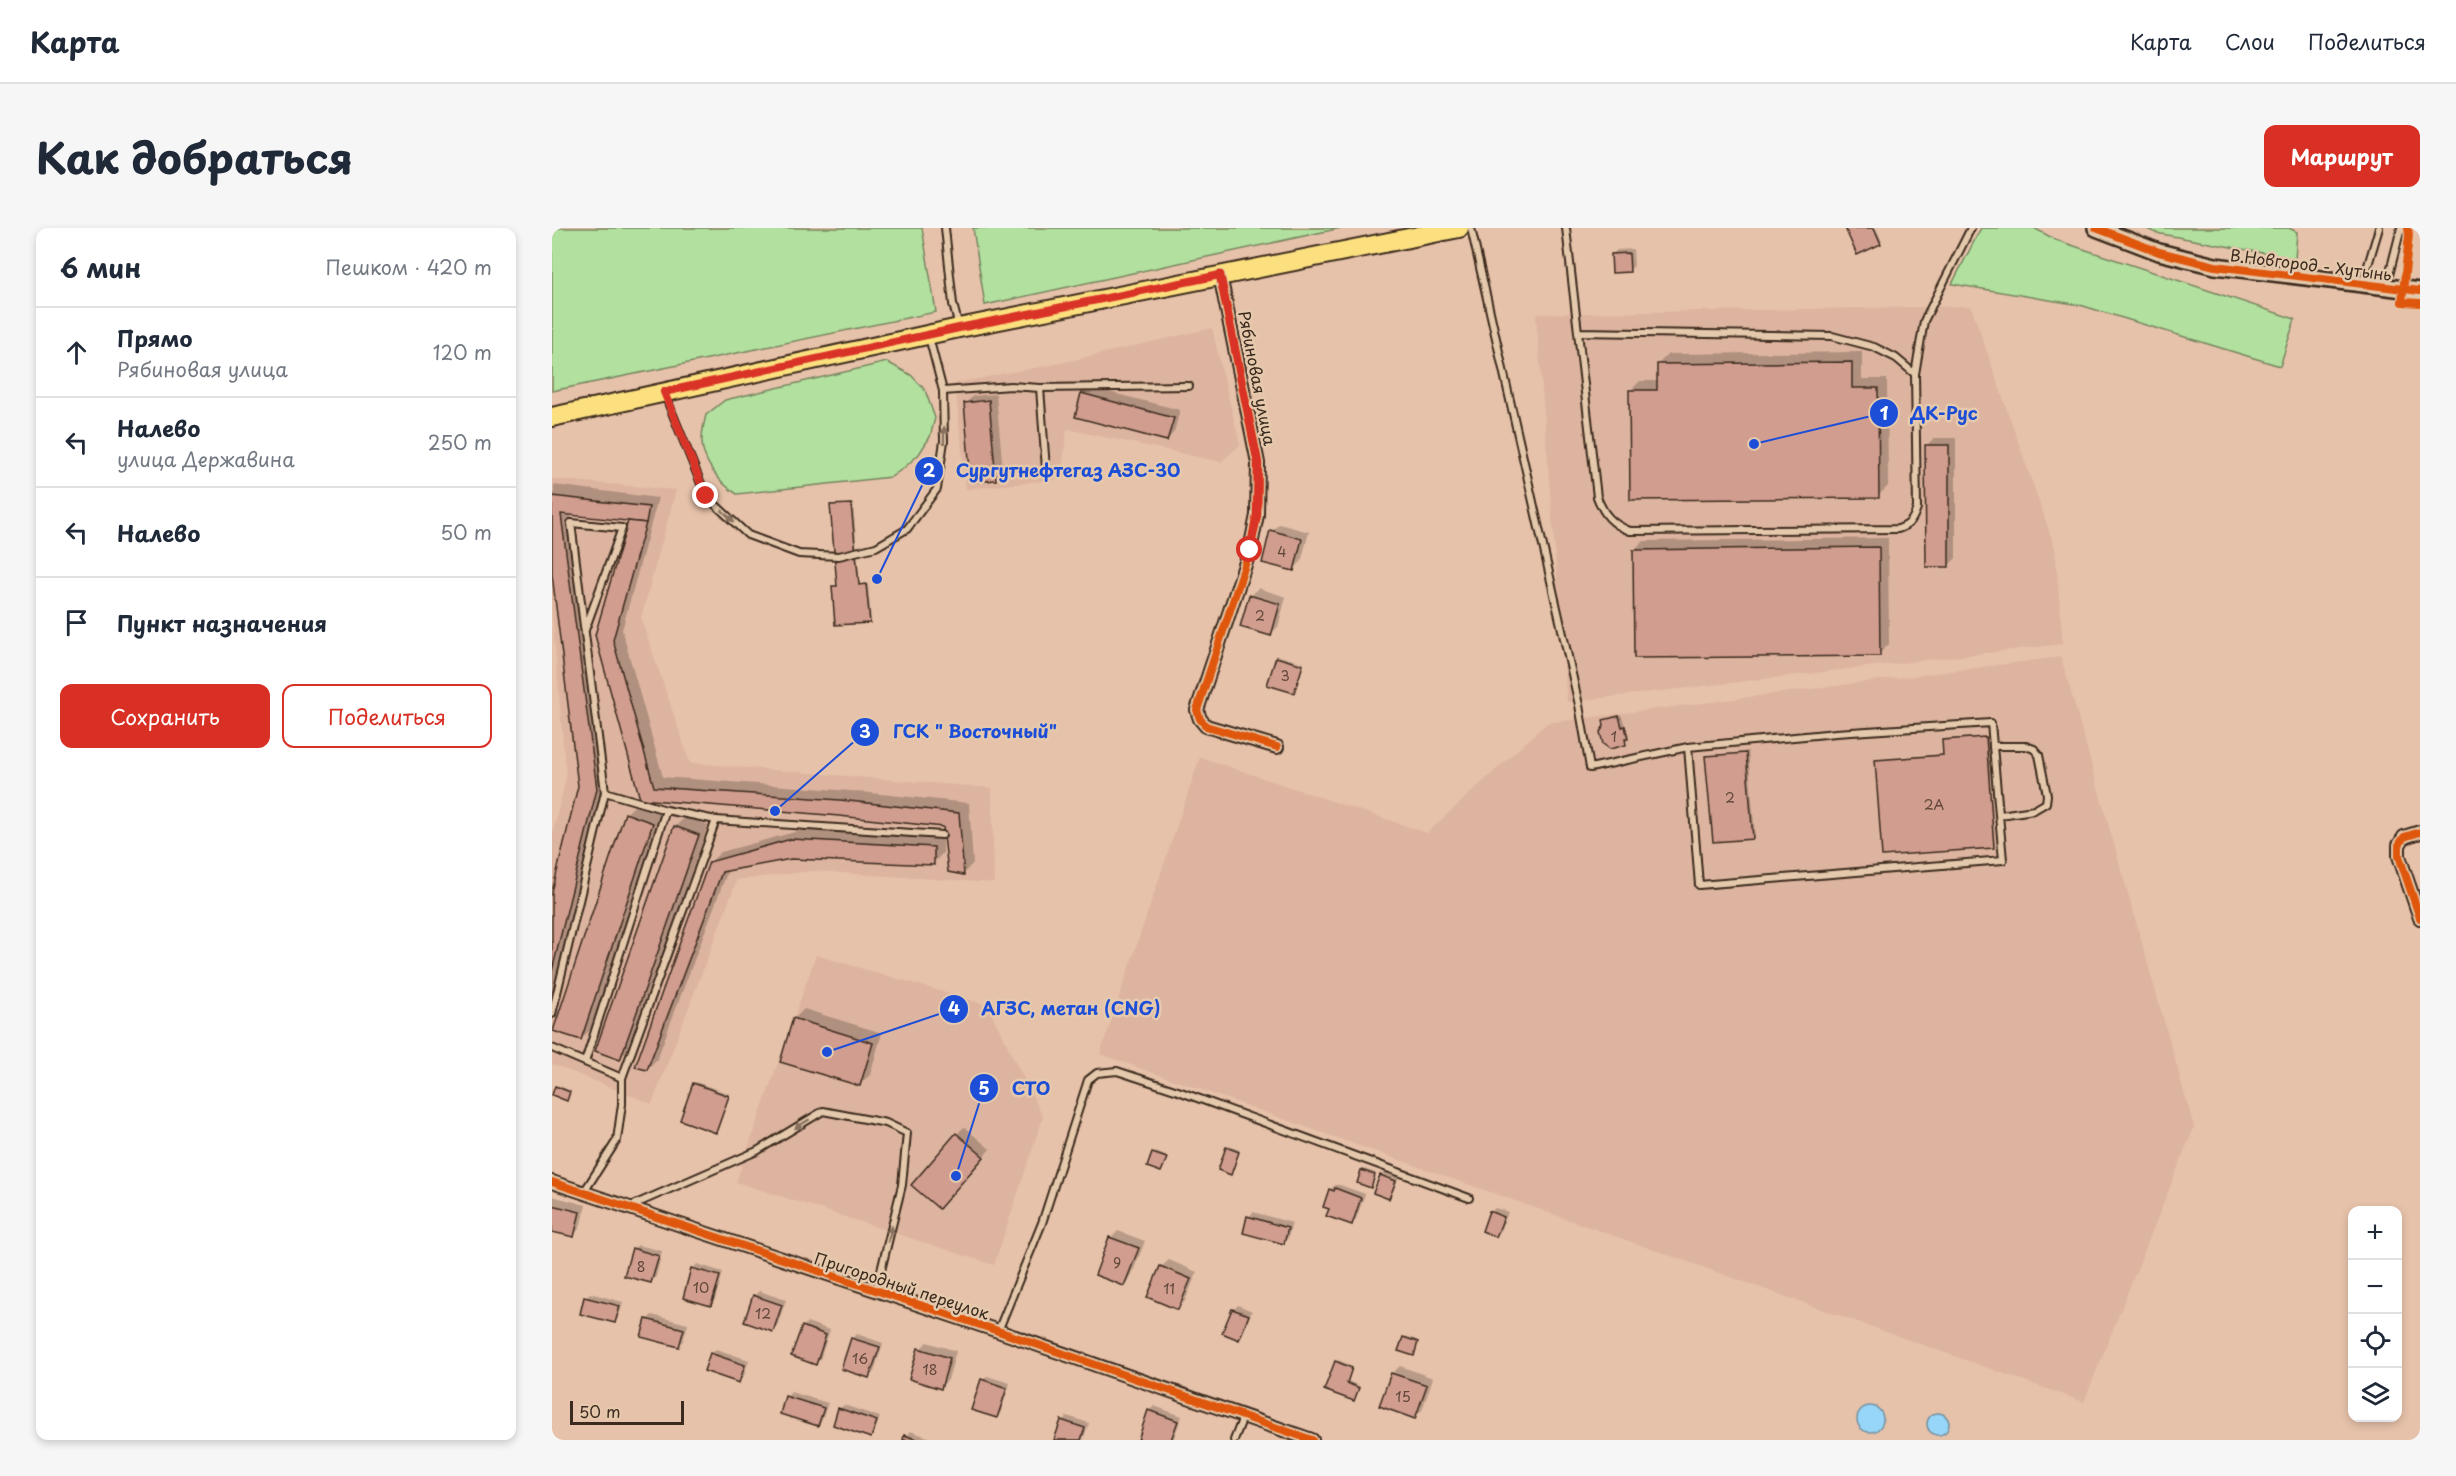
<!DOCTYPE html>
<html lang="ru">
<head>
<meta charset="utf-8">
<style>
	body { margin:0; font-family:"Playpen Sans",sans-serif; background:#f6f6f7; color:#1f2937 }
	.controls { position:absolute; right:18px; bottom:18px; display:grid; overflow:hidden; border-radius:12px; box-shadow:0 3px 9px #0003 }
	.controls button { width:54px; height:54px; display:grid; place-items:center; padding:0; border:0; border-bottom:2px solid #e0e1e3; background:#fff; color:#1f2937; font:30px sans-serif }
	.scale { position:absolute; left:18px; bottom:15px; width:114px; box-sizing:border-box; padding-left:6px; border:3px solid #3b2a1e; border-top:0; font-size:16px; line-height:21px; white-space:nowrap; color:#3b2a1e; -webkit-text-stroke:4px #e5c9ac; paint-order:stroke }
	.stop { position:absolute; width:18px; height:18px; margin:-14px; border:4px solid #d93025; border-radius:50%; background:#fff }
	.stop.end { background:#d93025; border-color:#fff; box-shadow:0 2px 6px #0008 }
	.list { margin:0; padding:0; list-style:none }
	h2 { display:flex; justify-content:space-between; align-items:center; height:78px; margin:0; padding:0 24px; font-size:26px }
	h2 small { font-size:20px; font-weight:400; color:#747a83 }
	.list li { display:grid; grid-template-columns:39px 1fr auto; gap:18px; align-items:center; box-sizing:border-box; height:90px; padding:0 24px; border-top:2px solid #e0e1e3 }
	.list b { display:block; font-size:22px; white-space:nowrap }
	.list p { margin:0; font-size:20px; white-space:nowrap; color:#747a83 }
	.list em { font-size:20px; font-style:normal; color:#747a83 }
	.actions { display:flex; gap:12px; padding:18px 24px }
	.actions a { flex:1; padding:14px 0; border:2px solid #d93025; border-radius:12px; text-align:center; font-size:21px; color:#d93025 }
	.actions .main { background:#d93025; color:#fff }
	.icon { flex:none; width:33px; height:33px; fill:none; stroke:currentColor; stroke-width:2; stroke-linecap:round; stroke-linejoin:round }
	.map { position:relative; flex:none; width:1868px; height:1212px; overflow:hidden; border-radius:12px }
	header { display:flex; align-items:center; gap:36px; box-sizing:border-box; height:84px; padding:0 30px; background:#fff; border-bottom:2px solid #e0e1e3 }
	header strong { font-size:28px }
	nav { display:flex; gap:33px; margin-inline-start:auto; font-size:21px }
	.intro { display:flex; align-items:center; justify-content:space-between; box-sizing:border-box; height:144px; padding:0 36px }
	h1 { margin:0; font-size:42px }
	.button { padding:15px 27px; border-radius:12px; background:#d93025; color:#fff; font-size:21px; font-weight:700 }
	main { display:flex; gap:36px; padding:0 36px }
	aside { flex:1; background:#fff; border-radius:12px; box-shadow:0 3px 9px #0003 }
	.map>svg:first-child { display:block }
	.built { fill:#ddb49f }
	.green { fill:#b2e09f; stroke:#76855e; stroke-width:1.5 }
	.water { fill:#98d6f9; stroke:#7391a1; stroke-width:1.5 }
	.shadow { fill:#0003 }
	.building { fill:#d09d8f; stroke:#3b2a1e; stroke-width:1.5 }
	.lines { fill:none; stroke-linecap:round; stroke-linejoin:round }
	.service-casing { stroke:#3b2a1e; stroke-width:10 }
	.minor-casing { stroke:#3b2a1e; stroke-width:16 }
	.tertiary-casing { stroke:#3b2a1e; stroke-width:20 }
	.primary-casing { stroke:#3b2a1e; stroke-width:22 }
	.service { stroke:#e5c9ac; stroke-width:6 }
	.minor { stroke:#e5c9ac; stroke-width:12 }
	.tertiary { stroke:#e5c9ac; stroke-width:15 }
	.primary { stroke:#fce080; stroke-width:18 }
	.cycleway-casing { stroke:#e5c9ac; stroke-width:11 }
	.cycleway { stroke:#df570d; stroke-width:8 }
	.oneway { fill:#88725e }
	.route { stroke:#d93025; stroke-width:8 }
	.labels { text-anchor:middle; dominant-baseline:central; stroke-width:5; stroke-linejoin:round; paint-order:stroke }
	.number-label { font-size:14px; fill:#60473a }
	.street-label { font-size:16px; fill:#3b2a1e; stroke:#e5c9ac }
	.leader { fill:none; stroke:#1d4ed8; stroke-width:2 }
	.callout-dot { fill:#1d4ed8; stroke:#e5c9ac; stroke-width:2 }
	.mark-label { font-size:18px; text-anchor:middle; font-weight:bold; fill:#fff }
	.callout-label { font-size:18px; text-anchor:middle; font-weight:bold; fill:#1d4ed8; stroke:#e5c9ac; stroke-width:5; stroke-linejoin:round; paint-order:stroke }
</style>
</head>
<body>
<header>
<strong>Карта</strong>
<nav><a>Карта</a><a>Слои</a><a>Поделиться</a></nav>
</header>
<div class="intro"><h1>Как добраться</h1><a class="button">Маршрут</a></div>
<main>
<aside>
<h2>6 мин<small>Пешком · 420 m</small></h2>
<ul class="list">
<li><svg class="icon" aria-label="ahead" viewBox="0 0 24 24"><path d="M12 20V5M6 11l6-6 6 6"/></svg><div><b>Прямо</b><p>Рябиновая улица</p></div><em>120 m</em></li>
<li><svg class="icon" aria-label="left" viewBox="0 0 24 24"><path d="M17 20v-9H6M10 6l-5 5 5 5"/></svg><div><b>Налево</b><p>улица Державина</p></div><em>250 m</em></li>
<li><svg class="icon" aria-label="left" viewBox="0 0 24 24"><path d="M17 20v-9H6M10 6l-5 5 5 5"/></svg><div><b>Налево</b></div><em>50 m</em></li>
<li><svg class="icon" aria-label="arrive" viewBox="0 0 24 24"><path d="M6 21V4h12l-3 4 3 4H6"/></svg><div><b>Пункт назначения</b></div></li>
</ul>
<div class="actions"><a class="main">Сохранить</a><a>Поделиться</a></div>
</aside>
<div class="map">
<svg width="1868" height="1212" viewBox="0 0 1868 1212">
	<rect width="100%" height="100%" fill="#e7c2aa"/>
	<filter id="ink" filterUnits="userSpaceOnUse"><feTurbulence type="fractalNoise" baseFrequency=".0167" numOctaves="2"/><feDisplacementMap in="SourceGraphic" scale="12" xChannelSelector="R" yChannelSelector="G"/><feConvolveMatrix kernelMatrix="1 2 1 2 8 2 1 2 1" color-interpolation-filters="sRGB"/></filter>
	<g filter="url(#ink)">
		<g class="built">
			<path d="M1419,78l84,242 8,96 -496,58 -31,-388z"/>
			<path d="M660,100l28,117 -19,17 -154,-33 -6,50 -95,10 -11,-106 106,-20z"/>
			<path d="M0,251l124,11 -35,128 49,145 302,25 2,95 -182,-12 -75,9 -85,224 -100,-40v-229l14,-57 -14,-168z"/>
			<path d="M1509,429l133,470 -110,275 -984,-348 100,-297 227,76 120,-110z"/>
			<path d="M264,727l171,50 56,112 -49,148 -258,-83z"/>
		</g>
		<g class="green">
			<path d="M0,0h370l14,84 -384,79z"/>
			<path d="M421,0h368l-356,77z"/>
			<path d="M1429,0h53l22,12 239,79 -15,47 -200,-61 -128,-21z"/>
			<path d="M1593,0h144l8,4 -2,27 -139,-26z"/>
			<path d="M335,134l24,13 14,15 10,28 -5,19 -11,17 -14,13 -14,10 -154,17c-18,-11 -36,-34 -35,-55 0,-8 2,-16 4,-24l19,-15z"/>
		</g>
		<g class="water">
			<circle cx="1318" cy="1191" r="13"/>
			<circle cx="1386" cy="1196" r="11"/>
		</g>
		<g class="shadow">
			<path d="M1295,0h29l6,13 -2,2z"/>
			<path d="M1081,21l1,17 -5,4 -17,-16 5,-4z"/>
			<path d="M1310,124v27h25l1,107 -10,10 -248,-105 10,-10h19l-1,-17 10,-10z"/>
			<path d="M537,159l91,23 -6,22 -7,8 -85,-46z"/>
			<path d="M444,166l7,77 -7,7 -30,-75 7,-7z"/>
			<path d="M1382,210h22v120l-7,7 -22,-120z"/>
			<path d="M2,257l104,13 -36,132 41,147 188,14 118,12 4,60 -9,10 -20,-47 -105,-12 -198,-16 -45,-163 34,-116 -59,-6 36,265 -55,220v-100l28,-112 -28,-224z"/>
			<path d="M301,275l7,81 8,-1 3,36 -1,2 -36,-34 4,-2 -7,-79z"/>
			<path d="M727,296l30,8 -8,30 -7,7 -22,-38z"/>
			<path d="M1336,310l1,106 -10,10 -245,-103 10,-10z"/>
			<path d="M706,360l28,9 -8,30 -8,7 -19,-38z"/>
			<path d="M727,428l25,7 -10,29 -25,-8z"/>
			<path d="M1069,487l8,20 -4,9 -20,-24z"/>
			<path d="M1435,508l8,109 -2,1 -117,-86 68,-6v-13l1,-2z"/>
			<path d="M1196,523l7,84 -2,2 -46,-80z"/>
			<path d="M84,576l26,9 -71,216 -10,10 45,-225z"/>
			<path d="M133,589l23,8 -78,223 -10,10 55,-231z"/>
			<path d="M250,602l141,7v16l-10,10 -142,-5 -63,12 -71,189 -10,10 63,-207 11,-10z"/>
			<path d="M252,781l78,24 -12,42 -10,9 -66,-65z"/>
			<path d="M144,854l34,12 -14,37 -22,-47z"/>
			<path d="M6,857l13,6 -4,8 -10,-12z"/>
			<path d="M412,899l26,22 -44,51 11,-66z"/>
			<path d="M677,918l11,4 -9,23 -4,-25z"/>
			<path d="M604,924l12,5 -7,14 -7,-17z"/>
			<path d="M812,941l12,4 -6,13 -7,-15z"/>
			<path d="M834,943l13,5 -6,16 -4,5 -8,-21z"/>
			<path d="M783,957h5l25,9 -9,25 -5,5 -20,-16 -1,-18z"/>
			<path d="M0,968l34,9 -6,23 -7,8 -21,-6z"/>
			<path d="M943,980l13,4 -7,19 -5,4 -5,-23z"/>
			<path d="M701,984l39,11 -4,15 -5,4 -34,-25z"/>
			<path d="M566,1003l27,10 -14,36 -7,8 -13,-47z"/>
			<path d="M86,1017l24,6 -6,26 -5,5 -18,-33z"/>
			<path d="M617,1032l28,12 -12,29 -7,8 -17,-42z"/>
			<path d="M145,1036l26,8 -8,28 -5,4 -17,-35z"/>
			<path d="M207,1063l27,9 -9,26 -5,4 -18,-34z"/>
			<path d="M38,1065l33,9 -4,15 -4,4 -29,-23z"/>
			<path d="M686,1077l14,6 -9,23 -4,4 -6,-28z"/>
			<path d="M100,1087l36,9 -5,17 -4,4 -32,-25z"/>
			<path d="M255,1094l23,8 -10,29 -5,4 -12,-36z"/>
			<path d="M305,1106l26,9 -9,29 -5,5 -17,-38z"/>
			<path d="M854,1108l13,5 -4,11 -11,-14z"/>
			<path d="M375,1114l29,9 -8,29 -8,7 -20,-38z"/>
			<path d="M164,1121l33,11 -5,16 -5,5 -28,-27z"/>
			<path d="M786,1132l15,6 -5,15 12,5 -6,13 -18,-37z"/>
			<path d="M848,1138l33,12 -11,32 -8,7 -33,-12 11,-32z"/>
			<path d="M435,1148l23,7 -9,29 -5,5 -13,-37z"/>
			<path d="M239,1164l37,11 -6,17 -4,4 -31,-27z"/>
			<path d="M292,1177l36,12 -5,14 -4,5 -32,-27z"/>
			<path d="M602,1178l28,10 -9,24h-32l8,-29z"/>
			<path d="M515,1188l22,7 -6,17h-27l6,-19z"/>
			<path d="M358,1203l27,9h-33z"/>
		</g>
		<g class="building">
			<path d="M1293,0h29l7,16 -24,11z"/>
			<path d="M1077,25l1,19 -18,1 -1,-19z"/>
			<path d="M1300,134v26h26l1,110 -249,2 -1,-110h28v-26z"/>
			<path d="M529,165l93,25 -7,23 -92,-24z"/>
			<path d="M437,172l7,80 -25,2 -7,-79z"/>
			<path d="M1373,217h24v122h-23z"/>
			<path d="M0,268l97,11 -3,16 -85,-9 36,275 -45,182v-79l26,-106 -26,-212z"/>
			<path d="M299,276l8,81 7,-1 4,39 -35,2 -3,-39h5l-7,-81z"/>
			<path d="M76,293l18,2 -33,117 41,147 186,13 119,13 5,62 -16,-3 -5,-45 -104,-11 -199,-17 -45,-164z"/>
			<path d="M718,302l32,9 -8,32 -32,-8z"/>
			<path d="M1327,319l1,109 -246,2 -1,-108z"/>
			<path d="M697,367l31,9 -9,32 -31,-9z"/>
			<path d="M724,429l27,8 -9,28 -27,-8z"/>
			<path d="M1067,488l3,11 3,-1 3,13h-3l1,6 -16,4 -7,-5 -3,-12 4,-6 -1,-6z"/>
			<path d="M1434,509l8,111 -112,8 -7,-96 68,-5 -1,-15z"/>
			<path d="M1194,525l7,86 -40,3 -8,-86z"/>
			<path d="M73,585l28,10 -72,217 -28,-9z"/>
			<path d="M122,598l25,9 -79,225 -25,-9z"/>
			<path d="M239,611l143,8v18l-143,-6 -69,13 -75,198 -12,-3 74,-205z"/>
			<path d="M241,790l80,25 -13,43 -80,-24z"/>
			<path d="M141,855l36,13 -13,37 -36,-13z"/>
			<path d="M3,858l15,6 -3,9 -15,-6z"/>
			<path d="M404,905l28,24 -45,52 -28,-24z"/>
			<path d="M674,919l13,5 -8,23 -13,-5z"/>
			<path d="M600,925l15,5 -6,14 -14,-5z"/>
			<path d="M809,942l14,5 -4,13 -14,-5z"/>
			<path d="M828,947l16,6 -7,18 -16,-6z"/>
			<path d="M783,960l26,10 -9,27 -26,-9 3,-7 -6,-2 6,-18 5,2z"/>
			<path d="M0,977l28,7 -6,25 -22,-5z"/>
			<path d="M937,983l15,6 -8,20 -14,-6z"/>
			<path d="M695,988l41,12 -4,16 -41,-11z"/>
			<path d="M557,1009l30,11 -15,38 -29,-11z"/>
			<path d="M80,1020l27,8 -8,27 -27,-7z"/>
			<path d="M608,1038l31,13 -13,31 -31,-13z"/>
			<path d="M139,1040l29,8 -9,30 -28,-8z"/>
			<path d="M201,1067l29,10 -9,27 -29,-10z"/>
			<path d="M32,1069l36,9 -5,17 -35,-9z"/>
			<path d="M680,1081l17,6 -10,25 -17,-7z"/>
			<path d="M94,1091l38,10 -5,18 -38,-10z"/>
			<path d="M250,1098l24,9 -10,30 -25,-9z"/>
			<path d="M851,1109l15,5 -4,14 -16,-5z"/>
			<path d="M299,1110l29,9 -11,31 -28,-9z"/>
			<path d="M366,1120l32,10 -9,31 -32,-10z"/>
			<path d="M158,1125l35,12 -6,18 -35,-12z"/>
			<path d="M783,1133l17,7 -5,15 12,5 -5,13 -30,-11z"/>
			<path d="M839,1145l36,12 -12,34 -36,-13z"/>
			<path d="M429,1151l26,9 -10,30 -26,-8z"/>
			<path d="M233,1168l39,12 -6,18 -38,-12z"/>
			<path d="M286,1180l39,13 -6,17 -38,-13z"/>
			<path d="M596,1182l30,11 -7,19h-33z"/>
			<path d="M509,1192l24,8 -4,12h-27z"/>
			<path d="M352,1207l15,5h-16z"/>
		</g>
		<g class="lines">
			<g class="service-casing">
				<g id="service">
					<path d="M393,0l8,76 6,23"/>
					<path d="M919,0l108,477 11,63 98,-21 148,-14 155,-10 12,137 -304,25 -11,-138"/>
					<path d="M1014,0l31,269c7,18 15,27 33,34l268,-2c12,-4 15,-9 19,-21l-2,-134 -19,-16 -22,-11 -42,-11 -254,-4"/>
					<path d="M1811,54l16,-54"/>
					<path d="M1834,59l15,-59"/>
					<path d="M1363,146l9,-53 47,-93"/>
					<path d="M488,160l149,-2"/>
					<path d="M391,163l68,-5 29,2 6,81"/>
					<path d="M113,167l41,101 42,39 51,19 40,2 37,-9 31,-18 30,-40 7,-48 -1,-50 -14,-54"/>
					<path d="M33,402l37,-102 -51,-5 34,269 61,18 50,10"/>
					<path d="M1441,518h33l8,3 5,6 8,40 -1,8 -12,7 -34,5"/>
					<path d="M0,786l53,-222"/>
					<path d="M0,820l70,30"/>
					<path d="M33,834l81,-252"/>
					<path d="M32,964l33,-52 5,-36v-26l94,-258 226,15"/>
					<path d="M79,978l126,-55 66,-40 63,12 21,10 -5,52 -26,106"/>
					<path d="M446,1103l44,-108 46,-143 9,-7 20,-2 64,21 288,106"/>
					<path d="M682,1212l9,-23"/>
				</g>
			</g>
			<g class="minor-casing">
				<g id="minor">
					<path d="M668,47l38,188 -1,52 -7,35 -53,160 3,9 6,7 71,21"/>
					<path d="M1868,604l-16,5 -5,8v11l21,62"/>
					<path d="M0,954l446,149 314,109"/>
				</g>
			</g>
			<g class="tertiary-casing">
				<path id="tertiary" d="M1544,0l63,24 56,14 205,25"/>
			</g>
			<g class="primary-casing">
				<path id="primary" d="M0,189l407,-89 500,-100"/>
			</g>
			<use href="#service" class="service"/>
			<use href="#minor" class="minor"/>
			<use href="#tertiary" class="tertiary"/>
			<use href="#primary" class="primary"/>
			<g class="cycleway-casing">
				<g id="cycleway">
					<path d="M1544,0l63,24 56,14 205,25"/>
					<path d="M1856,0l1,7 -7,67 18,1"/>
					<path d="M668,47l38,188 -1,52 -7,35 -53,160 3,9 6,7 71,21"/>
					<path d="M1868,604l-16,5 -5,8v11l21,62"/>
					<path d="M0,954l446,149 314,109"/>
				</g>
			</g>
			<use href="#cycleway" class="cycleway"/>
		</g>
		<defs><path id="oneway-solid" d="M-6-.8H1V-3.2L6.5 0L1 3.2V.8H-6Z" transform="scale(1.5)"/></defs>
		<g class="oneway">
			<use href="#oneway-solid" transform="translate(392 207) rotate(-89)"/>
			<use href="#oneway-solid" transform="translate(176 288) rotate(43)"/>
			<use href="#oneway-solid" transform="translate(250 896) rotate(148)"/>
			<use href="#oneway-solid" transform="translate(338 1006) rotate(-76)"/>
		</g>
	</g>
	<g class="lines" filter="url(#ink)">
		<path class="route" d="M154,268l-42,-104 295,-64 261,-53 38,188 -1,52 -7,35"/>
	</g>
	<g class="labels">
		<g class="number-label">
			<text x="730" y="323">4</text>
			<text x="708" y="387">2</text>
			<text x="733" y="447">3</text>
			<text x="1062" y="508">1</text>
			<text x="1178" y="569">2</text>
			<text x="1382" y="576">2А</text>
			<text x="565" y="1034">9</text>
			<text x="89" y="1038">8</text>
			<text x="149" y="1059">10</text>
			<text x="617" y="1060">11</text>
			<text x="211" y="1085">12</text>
			<text x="308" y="1130">16</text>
			<text x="378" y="1141">18</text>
			<text x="851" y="1168">15</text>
		</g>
		<g class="street-label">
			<text transform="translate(1759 36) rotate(7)">В.Новгород - Хутынь</text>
			<text transform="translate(706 150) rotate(79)">Рябиновая улица</text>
			<text transform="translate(350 1057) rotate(18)">Пригородный переулок</text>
		</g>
	</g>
	<path class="leader" d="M1202 216L1332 185M325 351L377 243M223 583L313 504M275 824L402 781M404 948L432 860"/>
	<g class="callout-dot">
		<circle cx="1202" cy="216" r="6"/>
		<circle cx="325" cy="351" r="6"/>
		<circle cx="223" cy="583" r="6"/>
		<circle cx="275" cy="824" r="6"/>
		<circle cx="404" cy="948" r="6"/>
		<circle cx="1332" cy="185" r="15"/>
		<circle cx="377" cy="243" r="15"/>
		<circle cx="313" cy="504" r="15"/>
		<circle cx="402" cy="781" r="15"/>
		<circle cx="432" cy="860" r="15"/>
	</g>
	<g class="mark-label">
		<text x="1332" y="192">1</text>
		<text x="377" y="249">2</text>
		<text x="313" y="510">3</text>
		<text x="402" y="787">4</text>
		<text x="432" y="867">5</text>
	</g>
	<g class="callout-label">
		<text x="1392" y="192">ДК-Рус</text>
		<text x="516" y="249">Сургутнефтегаз АЗС-30</text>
		<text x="423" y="510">ГСК " Восточный"</text>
		<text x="519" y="787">АГЗС, метан (CNG)</text>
		<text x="479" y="867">СТО</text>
	</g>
</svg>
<div class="controls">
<button>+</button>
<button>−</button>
<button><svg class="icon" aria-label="locate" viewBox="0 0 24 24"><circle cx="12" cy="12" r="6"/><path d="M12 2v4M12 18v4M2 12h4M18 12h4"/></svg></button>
<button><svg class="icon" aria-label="layers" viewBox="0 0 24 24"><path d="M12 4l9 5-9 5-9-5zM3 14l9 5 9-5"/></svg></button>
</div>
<div class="scale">50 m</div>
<div class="stop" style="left:698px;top:322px"></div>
<div class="stop end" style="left:154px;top:268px"></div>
</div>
</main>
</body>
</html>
